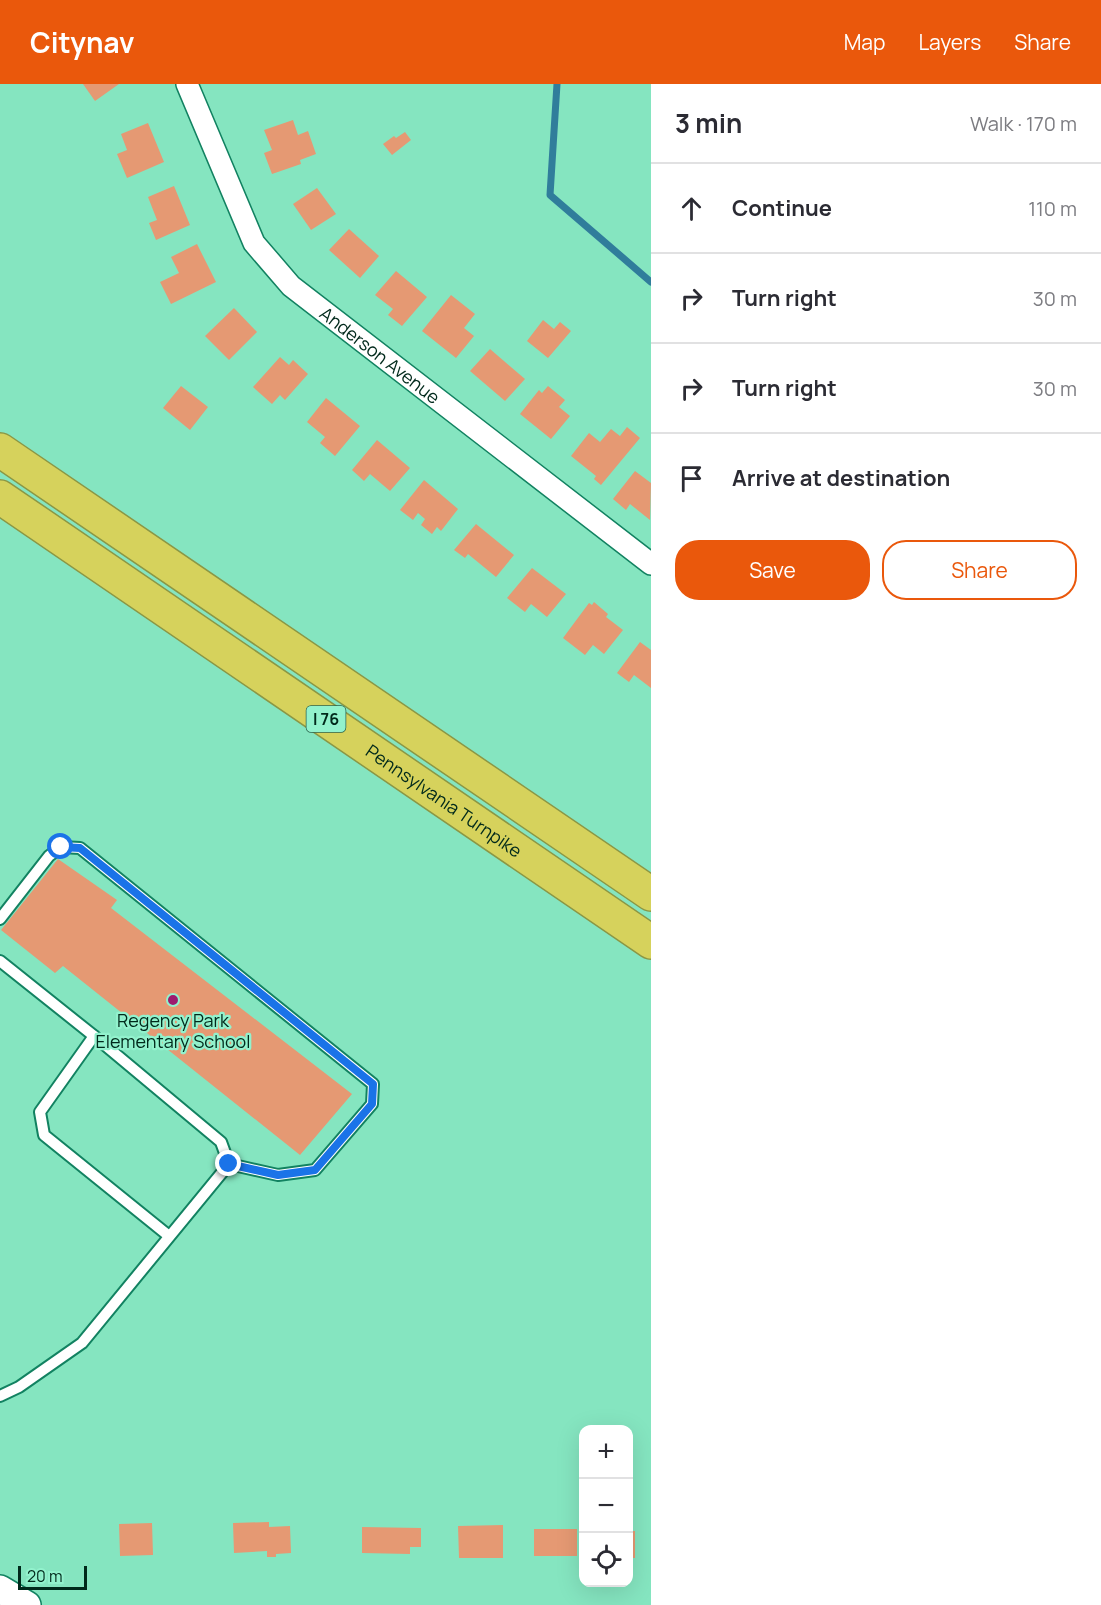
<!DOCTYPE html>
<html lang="en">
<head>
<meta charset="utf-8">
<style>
	body { margin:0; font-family:Manrope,sans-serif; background:#f2f2f3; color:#2b2b33 }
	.controls { position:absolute; right:18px; bottom:18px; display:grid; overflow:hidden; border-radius:12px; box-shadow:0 6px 24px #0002 }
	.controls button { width:54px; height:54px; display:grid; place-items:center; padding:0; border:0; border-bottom:2px solid #e1e1e2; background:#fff; color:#2b2b33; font:30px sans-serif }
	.scale { position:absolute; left:18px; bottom:15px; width:69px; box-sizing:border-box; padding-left:6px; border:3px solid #00291b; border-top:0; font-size:16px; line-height:21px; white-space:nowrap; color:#00291b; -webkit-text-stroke:4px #92f2cd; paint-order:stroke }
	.stop { position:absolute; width:18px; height:18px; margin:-14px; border:4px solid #1a73e8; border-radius:50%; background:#fff }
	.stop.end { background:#1a73e8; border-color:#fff; box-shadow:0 2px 6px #0008 }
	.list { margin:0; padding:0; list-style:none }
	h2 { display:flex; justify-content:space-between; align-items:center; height:78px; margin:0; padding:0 24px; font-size:26px }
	h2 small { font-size:20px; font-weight:400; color:#7c7c81 }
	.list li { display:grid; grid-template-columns:39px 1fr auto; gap:18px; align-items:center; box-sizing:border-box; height:90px; padding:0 24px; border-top:2px solid #e1e1e2 }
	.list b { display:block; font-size:22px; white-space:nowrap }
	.list em { font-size:20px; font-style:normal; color:#7c7c81 }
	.actions { display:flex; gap:12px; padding:18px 24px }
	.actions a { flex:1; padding:14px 0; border:2px solid #ea580c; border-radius:24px; text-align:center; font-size:21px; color:#ea580c }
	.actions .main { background:#ea580c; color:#fff }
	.icon { flex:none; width:33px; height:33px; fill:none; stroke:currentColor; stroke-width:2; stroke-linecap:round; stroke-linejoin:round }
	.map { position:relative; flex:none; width:651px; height:1521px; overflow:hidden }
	header { display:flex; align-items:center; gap:36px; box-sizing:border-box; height:84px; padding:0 30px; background:#ea580c; color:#fff }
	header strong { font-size:28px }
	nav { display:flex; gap:33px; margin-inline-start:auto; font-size:21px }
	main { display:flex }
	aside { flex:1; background:#fff }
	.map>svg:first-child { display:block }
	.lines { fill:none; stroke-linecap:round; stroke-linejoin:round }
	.stream { stroke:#307d9b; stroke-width:7 }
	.building { fill:#e59973 }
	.service-casing { stroke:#128261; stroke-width:14 }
	.minor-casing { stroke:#128261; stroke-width:24 }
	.tertiary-casing { stroke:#128261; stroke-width:30 }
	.motorway-casing { stroke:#8b9745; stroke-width:36 }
	.service { stroke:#fff; stroke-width:10 }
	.minor { stroke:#fff; stroke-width:21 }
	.tertiary { stroke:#fff; stroke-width:27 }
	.motorway { stroke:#d6d25c; stroke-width:33 }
	.route { stroke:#1a73e8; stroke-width:8 }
	.poi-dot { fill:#9d1b6f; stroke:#92f2cd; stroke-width:2 }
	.labels { text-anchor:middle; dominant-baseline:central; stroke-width:4.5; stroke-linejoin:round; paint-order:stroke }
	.shield { fill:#92f2cd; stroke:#2c6550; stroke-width:1.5 }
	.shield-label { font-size:16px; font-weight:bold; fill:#00291b }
	.street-label { font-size:18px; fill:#00291b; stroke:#92f2cd }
	.poi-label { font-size:18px; fill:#00291b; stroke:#92f2cd }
</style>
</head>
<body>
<header>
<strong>Citynav</strong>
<nav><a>Map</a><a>Layers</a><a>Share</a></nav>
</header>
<main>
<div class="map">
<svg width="651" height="1521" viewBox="0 0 651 1521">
	<rect width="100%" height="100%" fill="#85e5c0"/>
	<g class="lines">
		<path class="stream" d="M557,0l-7,111 101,87"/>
	</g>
	<g class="building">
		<path d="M83,0h36l-24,17z"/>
		<path d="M293,36l5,15 10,-4 8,23 -16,6 1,4 -29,10 -8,-21 8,-3 -8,-20z"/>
		<path d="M148,39l16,39 -37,16 -10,-24 10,-4 -6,-16z"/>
		<path d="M405,48l6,8 -19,15 -9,-11 11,-8 2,2z"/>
		<path d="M174,102l16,39 -34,15 -7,-17 8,-3 -9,-23z"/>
		<path d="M317,104l19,26 -25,16 -18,-26z"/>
		<path d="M349,145l30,27 -19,22 -31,-28z"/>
		<path d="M197,160l19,38 -45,22 -11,-22 19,-9 -8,-16z"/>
		<path d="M396,187l31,26 -25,29 -14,-11 5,-6 -18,-14z"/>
		<path d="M451,211l24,19 -11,14 10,8 -18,22 -34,-27z"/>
		<path d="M234,224l23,24 -28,28 -24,-24z"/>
		<path d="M543,236l11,9 6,-7 11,9 -23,27 -21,-17z"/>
		<path d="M490,265l35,30 -20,22 -35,-30z"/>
		<path d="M280,273l9,8 4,-5 15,14 -23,26 -5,-5 -8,9 -19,-17z"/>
		<path d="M181,302l27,21 -18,23 -27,-22z"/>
		<path d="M548,302l17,14 -6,7 11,9 -19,23 -31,-25 19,-24 3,3z"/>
		<path d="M326,314l34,28 -25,30 -15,-13 5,-6 -18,-15z"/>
		<path d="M627,343l13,11 -39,47 -7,-6 2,-3 -25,-20 18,-23 11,9 11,-13 9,7z"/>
		<path d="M377,356l33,28 -20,23 -20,-17 -6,7 -12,-11z"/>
		<path d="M635,387l16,12 -1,37 -20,-16 -4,6 -13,-11z"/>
		<path d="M424,396l34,29 -17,22 -4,-4 -5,7 -11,-9 4,-6 -7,-6 -5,7 -13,-10z"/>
		<path d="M476,440l38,31 -18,22 -28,-23 -3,4 -11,-8z"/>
		<path d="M532,484l34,26 -19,23 -16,-13 -6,8 -18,-14z"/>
		<path d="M594,518l14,12 -2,3 17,13 -19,24 -11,-9 -8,10 -22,-17 26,-35 3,2z"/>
		<path d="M640,558l11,8v38l-17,-13 -5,7 -12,-9z"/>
		<path d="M58,775l59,41 -6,8 241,186 -52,61 -237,-189 -8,7 -54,-43z"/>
		<path d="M269,1438v5l21,-1 1,27 -15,1v3h-9v-6l-33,2 -1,-30z"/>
		<path d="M152,1439l1,32 -33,1 -1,-32z"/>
		<path d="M503,1441v33h-44l-1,-32z"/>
		<path d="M362,1443l59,1v19h-11v7l-48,-1z"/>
		<rect x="534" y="1445" width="43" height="27"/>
		<rect x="628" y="1447" width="7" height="27"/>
	</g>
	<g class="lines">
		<g class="service-casing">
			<g id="service">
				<path d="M0,835l49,-63 12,-9 19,1 293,236 -1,20 -57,66 -37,5 -49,-11 -147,179 -63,44 -19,9"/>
				<path d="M0,877l94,75 -54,76 4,23 125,101"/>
				<path d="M94,952l127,106 8,22"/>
			</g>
		</g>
		<g class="minor-casing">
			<g id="minor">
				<path id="s1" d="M187,0l67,159 37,43 360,278"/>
			</g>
		</g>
		<g class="tertiary-casing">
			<path id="tertiary" d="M0,1505l27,16"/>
		</g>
		<g class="motorway-casing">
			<g id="motorway">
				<path d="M0,366l651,444"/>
				<path id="s2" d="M0,413l651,445"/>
			</g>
		</g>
		<use href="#service" class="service"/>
		<use href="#minor" class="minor"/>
		<use href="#tertiary" class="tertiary"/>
		<use href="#motorway" class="motorway"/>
	</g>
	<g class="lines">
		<path class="route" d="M61,763l19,1 293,236 -1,20 -57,66 -37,5 -49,-11"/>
	</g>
	<circle class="poi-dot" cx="173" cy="916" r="6"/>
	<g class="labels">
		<rect class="shield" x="306.5" y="622" width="39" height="26" rx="4.5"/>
		<g class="shield-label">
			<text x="326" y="635">I 76</text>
		</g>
		<g class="street-label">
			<text stroke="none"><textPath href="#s1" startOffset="342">Anderson Avenue</textPath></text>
			<text stroke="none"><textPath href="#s2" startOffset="538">Pennsylvania Turnpike</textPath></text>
		</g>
		<g class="poi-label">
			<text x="173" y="936">Regency Park<tspan x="173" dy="21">Elementary School</tspan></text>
		</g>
	</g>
</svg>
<div class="controls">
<button>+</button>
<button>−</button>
<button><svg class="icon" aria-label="locate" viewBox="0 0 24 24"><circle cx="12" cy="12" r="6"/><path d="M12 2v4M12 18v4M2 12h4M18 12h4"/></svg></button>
</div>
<div class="scale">20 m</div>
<div class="stop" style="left:61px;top:763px"></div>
<div class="stop end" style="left:229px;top:1080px"></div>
</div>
<aside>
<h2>3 min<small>Walk · 170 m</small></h2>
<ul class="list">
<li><svg class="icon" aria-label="ahead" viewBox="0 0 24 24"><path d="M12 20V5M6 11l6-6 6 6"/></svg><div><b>Continue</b></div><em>110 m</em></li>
<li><svg class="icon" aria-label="right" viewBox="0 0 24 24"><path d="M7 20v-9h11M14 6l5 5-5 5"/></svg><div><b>Turn right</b></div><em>30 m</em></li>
<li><svg class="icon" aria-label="right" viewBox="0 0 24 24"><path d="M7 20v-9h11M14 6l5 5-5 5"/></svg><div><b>Turn right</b></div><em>30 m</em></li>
<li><svg class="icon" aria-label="arrive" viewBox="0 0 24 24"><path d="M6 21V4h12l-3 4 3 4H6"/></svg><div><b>Arrive at destination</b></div></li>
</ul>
<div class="actions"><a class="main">Save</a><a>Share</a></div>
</aside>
</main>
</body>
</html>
